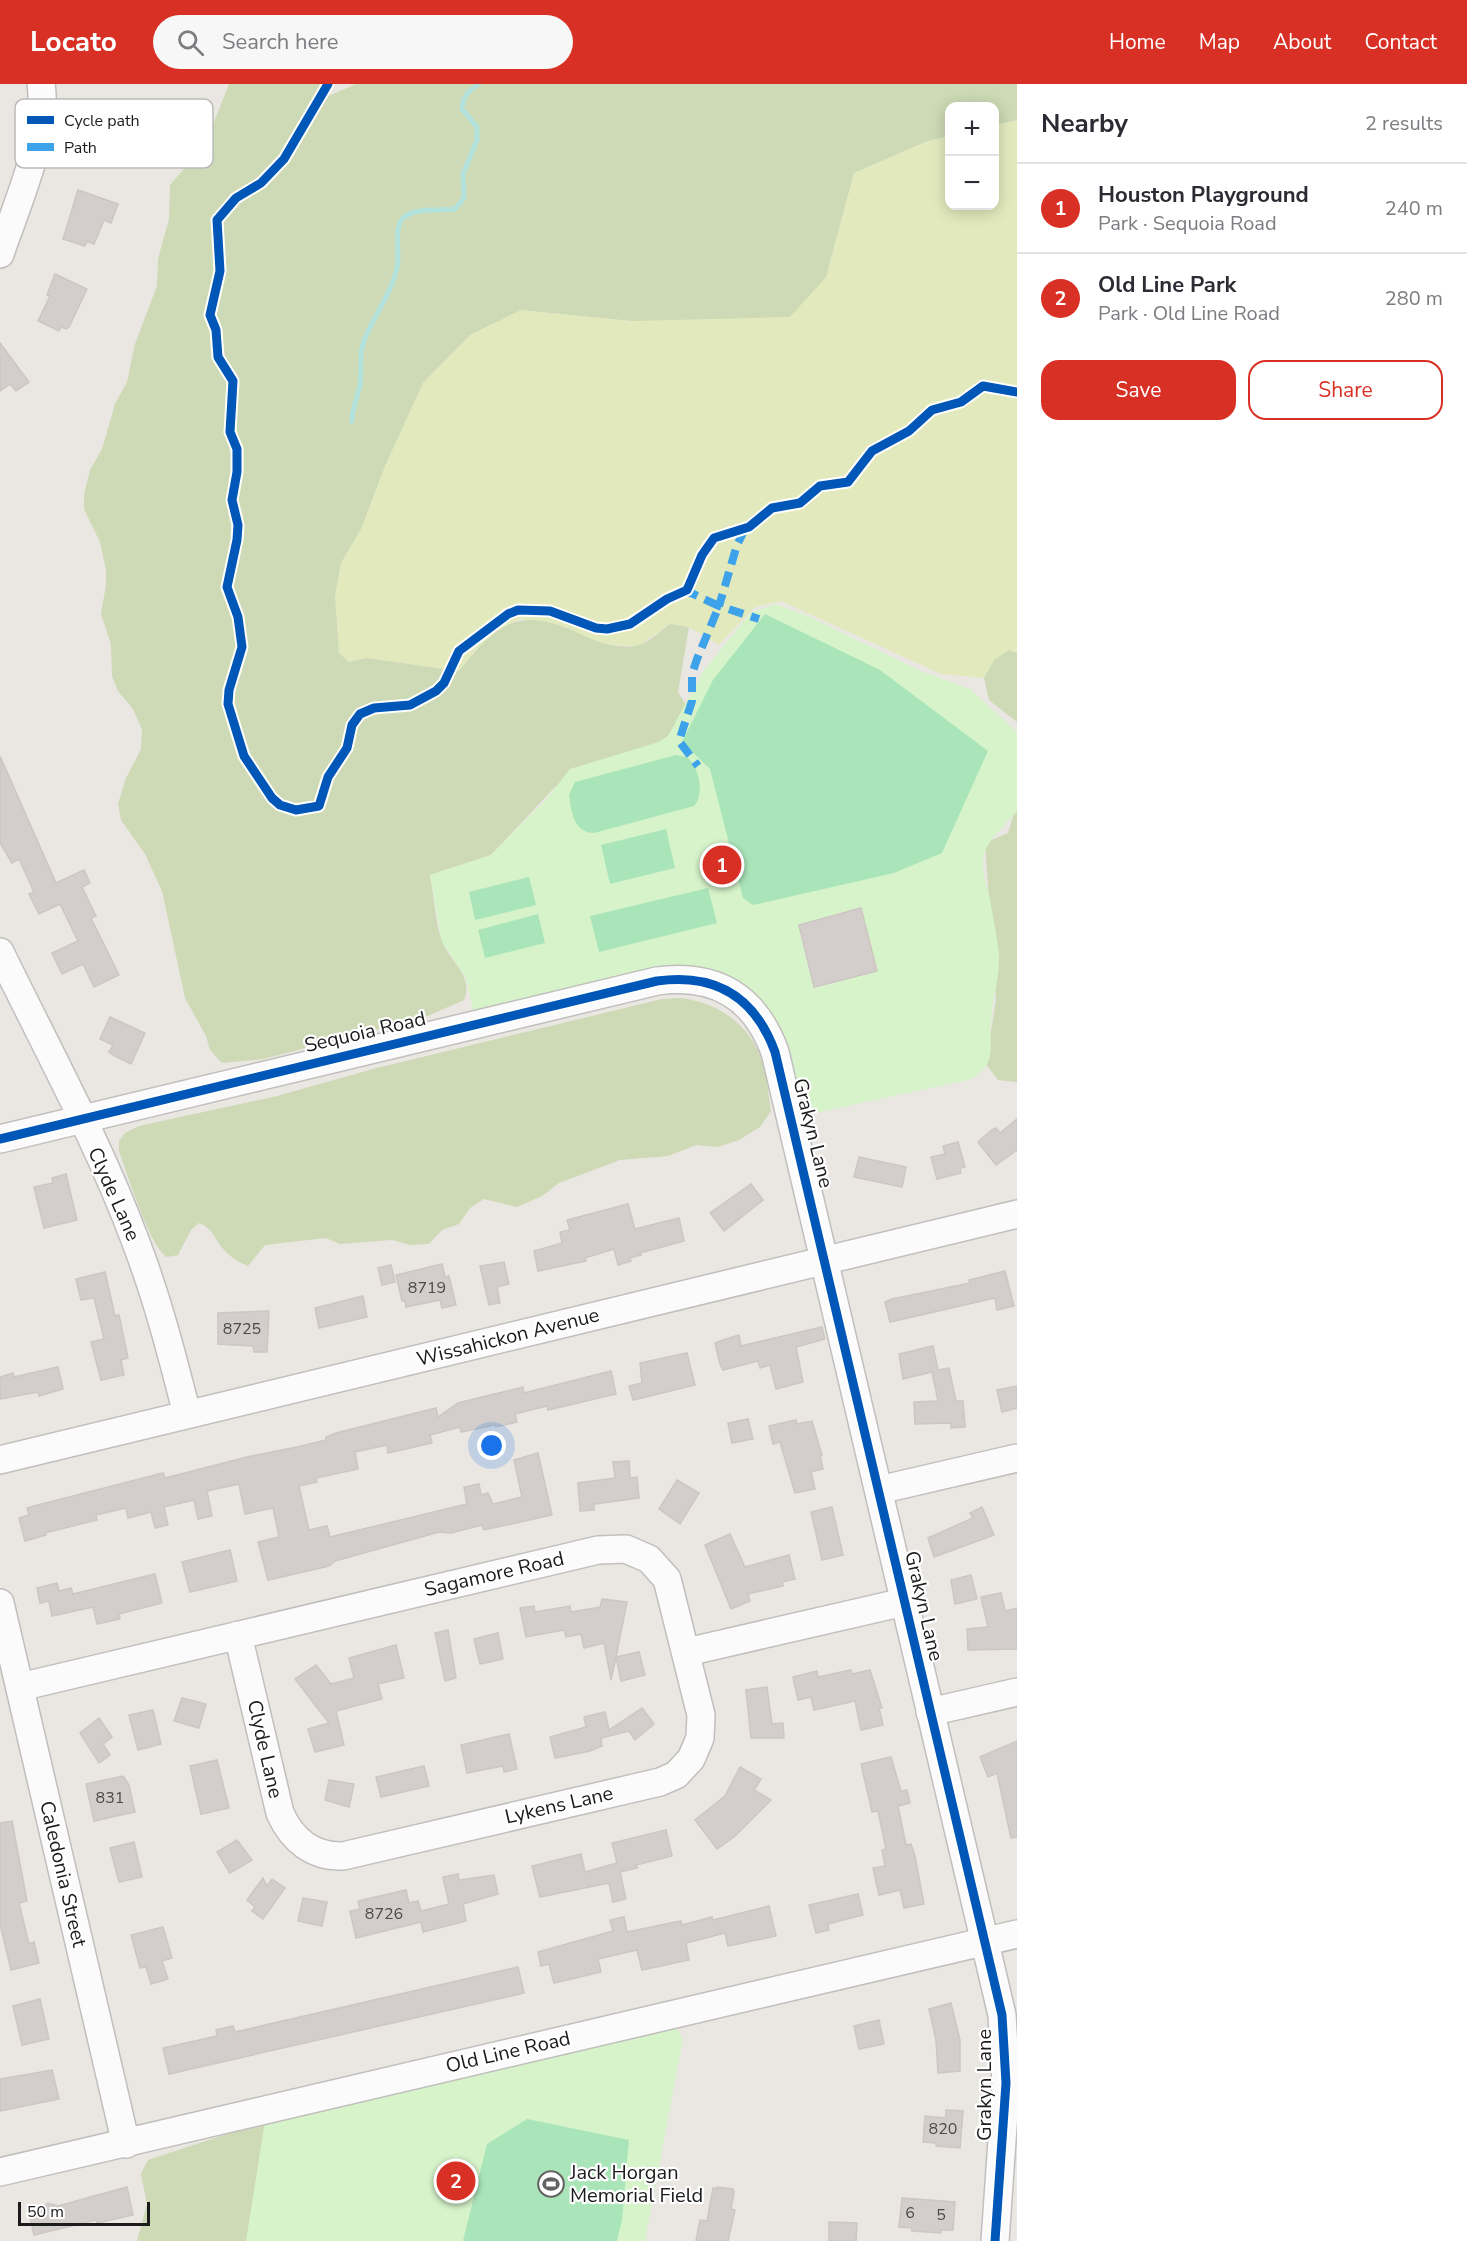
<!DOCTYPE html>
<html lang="en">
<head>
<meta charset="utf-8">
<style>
	body { margin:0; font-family:"Nunito Sans",sans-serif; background:#f7f7f7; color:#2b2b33 }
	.controls { position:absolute; right:18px; top:18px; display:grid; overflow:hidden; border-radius:12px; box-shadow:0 3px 15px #0003 }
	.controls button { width:54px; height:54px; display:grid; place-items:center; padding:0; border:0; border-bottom:2px solid #e1e1e2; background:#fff; color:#2b2b33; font:30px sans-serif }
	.scale { position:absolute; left:18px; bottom:15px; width:132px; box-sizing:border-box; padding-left:6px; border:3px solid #1b1b1b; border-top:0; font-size:16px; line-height:21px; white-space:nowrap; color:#1b1b1b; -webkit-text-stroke:4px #fff; paint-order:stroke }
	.you { position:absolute; left:492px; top:1362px; width:21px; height:21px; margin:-15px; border:4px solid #fff; border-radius:50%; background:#1a73e8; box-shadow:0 0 0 9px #1a73e833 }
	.badge { display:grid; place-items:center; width:39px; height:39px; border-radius:50%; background:#d93025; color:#fff; font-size:20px; font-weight:700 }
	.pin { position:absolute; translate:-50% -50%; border:3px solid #fff; box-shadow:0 2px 6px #0006 }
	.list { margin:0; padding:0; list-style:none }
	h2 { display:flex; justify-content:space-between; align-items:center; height:78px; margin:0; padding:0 24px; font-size:26px }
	h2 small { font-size:20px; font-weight:400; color:#7c7c81 }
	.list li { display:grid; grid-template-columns:39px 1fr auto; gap:18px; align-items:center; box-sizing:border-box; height:90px; padding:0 24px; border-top:2px solid #e1e1e2 }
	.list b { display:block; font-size:22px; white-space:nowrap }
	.list p { margin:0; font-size:20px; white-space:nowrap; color:#7c7c81 }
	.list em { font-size:20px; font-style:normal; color:#7c7c81 }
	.actions { display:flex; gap:12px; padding:18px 24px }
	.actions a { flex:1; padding:14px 0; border:2px solid #d93025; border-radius:18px; text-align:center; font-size:21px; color:#d93025 }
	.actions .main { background:#d93025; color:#fff }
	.icon { flex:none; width:33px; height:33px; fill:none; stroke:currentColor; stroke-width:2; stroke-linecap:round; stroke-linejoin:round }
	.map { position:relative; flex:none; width:1017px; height:2157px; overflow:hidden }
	header { display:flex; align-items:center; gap:36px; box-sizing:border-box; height:84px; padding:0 30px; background:#d93025; color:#fff }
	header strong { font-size:28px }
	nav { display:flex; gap:33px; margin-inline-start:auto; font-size:21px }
	.search { width:420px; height:54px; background:#f7f7f7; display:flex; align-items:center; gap:15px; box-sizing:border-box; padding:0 21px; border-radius:33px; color:#7c7c81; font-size:22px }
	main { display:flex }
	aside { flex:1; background:#fff }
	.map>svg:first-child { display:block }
	.grass { fill:#e2eabd }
	.forest { fill:#cddab5 }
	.park { fill:#d6f3ca }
	.pitch { fill:#aae5ba }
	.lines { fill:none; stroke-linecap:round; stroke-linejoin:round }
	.stream { stroke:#b3e2dd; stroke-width:5 }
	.building { fill:#d3cecc; stroke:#cdc6c3; stroke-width:1.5 }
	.minor-casing { stroke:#c1bfbd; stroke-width:30 }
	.minor { stroke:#fcfbfb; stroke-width:27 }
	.quiet { stroke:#3da2ea; stroke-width:8; stroke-dasharray:15 8; stroke-linecap:butt }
	.cycleway-casing { stroke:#fff; stroke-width:13 }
	.cycleway { stroke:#0057b8; stroke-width:9 }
	.labels { text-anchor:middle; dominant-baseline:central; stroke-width:4.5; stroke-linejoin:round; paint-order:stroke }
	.number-label { font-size:16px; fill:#4b4a49 }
	.street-label { font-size:20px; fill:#1b1b1b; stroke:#fff }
	.poi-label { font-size:20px; fill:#1b1b1b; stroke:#fff; text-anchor:start }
	.key { fill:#fff; stroke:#bbb; stroke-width:1.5 }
	.key-label { font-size:16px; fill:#1b1b1b }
</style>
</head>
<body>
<header>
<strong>Locato</strong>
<div class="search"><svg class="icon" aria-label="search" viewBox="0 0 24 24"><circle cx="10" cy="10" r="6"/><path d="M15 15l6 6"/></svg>Search here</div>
<nav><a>Home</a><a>Map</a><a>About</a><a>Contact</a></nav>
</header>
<main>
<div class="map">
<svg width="1017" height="2157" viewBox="0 0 1017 2157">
	<rect width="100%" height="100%" fill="#eae6e2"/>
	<path class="grass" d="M1017,36v533l-8,-3 -14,9 -11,19 -43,-4 -160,-73 -26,6 -36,38 -30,-18 -19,-3 -32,22 -27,-1 -23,-5 -23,-13 -44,-8 -18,8 -27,23 -17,21 -93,-13 -17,4 -10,-9 -4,-56 6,-34 20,-34 24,-63 38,-83 47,-48 51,-25 111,11 194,-44 28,-104 71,-31 24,-6 1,70h44l1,-81z"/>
	<g class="forest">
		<path d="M229,0h90l12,11 25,-11h661v36l-22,5 -1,-19h-44l-1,30 -24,6 -71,31 -28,104 -36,40 -158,4 -111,-11 -51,25 -47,48 -38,83 -24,63 -20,34 -6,34 4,56 10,9 17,-4 93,13c31,-38 52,-64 104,-44 16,5 28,13 43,17 9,2 25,4 33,1 10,-3 21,-14 31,-21l19,3 -11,65 8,13 -18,31 -9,6 -45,15 -59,30 -64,68 -61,20c4,21 5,47 12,66 8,22 32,34 22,59l-41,18 -160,41 -41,4 -12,-13 -4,-14 -21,-38 -23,-107 -17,-37 -24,-34 -3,-16 8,-26 15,-29 1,-19 -9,-21 -15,-18 -6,-15 -1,-32 -10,-30 5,-29v-15l-6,-28 -16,-33v-15l6,-24 12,-21 13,-45 12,-22 8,-38 22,-58 1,-27 11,-40 1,-34 19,-22 23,-36z"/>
		<path d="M1009,566l8,3v69l-28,-22 -5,-22 11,-19z"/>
		<path d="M1017,719v279l-19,-2 -12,-16 10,-65 -11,-156 23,-10z"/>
		<path d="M681,914c39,5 71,28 82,66 5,15 5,32 8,47l-11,16 -21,13 -21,7 -22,-2 -28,11 -48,4 -61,23 -17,13 -25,11 -33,-8 -14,9 -11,16 -17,6 -13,14 -19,1 -18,-5 -52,4 -14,-6 -61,7 -17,21c-9,-4 -17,-8 -24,-16 -9,-10 -11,-22 -25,-27l-8,7 -13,25 -11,2c-17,-10 -40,-84 -48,-106v-10l6,-8 14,-7 138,-30 96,-27 289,-70z"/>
		<path d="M315,2031l133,126h-311l10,-37 -6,-30 7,-14 82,-27z"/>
	</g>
	<g class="park">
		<path d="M776,520l32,12 113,55 49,18 47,43v79c-11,14 -32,30 -34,48 -2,15 5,27 7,41 3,17 7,36 9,54 1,22 -6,43 -8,64 -3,27 8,44 -19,61l-170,37c-7,-29 -11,-63 -23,-90 -21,-45 -74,-67 -121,-60l-185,45 -7,-33 -24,-36 -12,-67 61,-20 54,-54 25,-32 89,-27 9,-6 34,-63 37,-46 13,-15z"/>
		<path d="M677,1945l6,10 -38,202h-399l19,-120 202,-49z"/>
	</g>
	<g class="pitch">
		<path d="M765,530l115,56 108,81 -46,102 -48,20 -141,32 -10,-7 -33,-129 -28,-27 31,-62z"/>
		<path d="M676,671l11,2c12,10 18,37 7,49l-100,27c-20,0 -23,-22 -25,-38l6,-13z"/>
		<path d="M666,745l9,39 -65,16 -9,-39z"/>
		<path d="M529,793l7,28 -61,15 -6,-28z"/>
		<path d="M708,804l9,35 -118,29 -9,-36z"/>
		<path d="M538,830l7,29 -60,15 -7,-28z"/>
		<path d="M527,2035l102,21 -7,80 -5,21h-154l24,-97z"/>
	</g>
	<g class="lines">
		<path class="stream" d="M352,337c0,-14 6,-24 8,-36 2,-13 -1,-29 3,-41 9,-28 27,-45 34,-76 3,-13 -3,-39 5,-49 11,-12 37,-8 53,-10l9,-11 -1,-24 14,-34v-13l-15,-18c1,-13 6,-18 17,-25"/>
	</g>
	<g class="building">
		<path d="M78,106l40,14 -7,19 -7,-3 -10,24 -7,-3 -2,5 -22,-7z"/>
		<path d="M55,190l32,15 -18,38 -3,2 -5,-2 -2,4 -21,-10 12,-25 -3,-1z"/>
		<path d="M0,259l29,39 -13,9 -6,-7 -10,7z"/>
		<path d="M0,672l56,127 28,-13 6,13 -8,4 14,29 -5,2 28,57 -25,12 -11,-23 -21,10 -10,-21 26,-12 -18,-37 -21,10 -10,-20 5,-2 -15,-33 -7,4 -12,-20z"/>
		<path d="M861,824l16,63 -63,16 -15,-62z"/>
		<path d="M110,933l35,16 -14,31 -16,-8 -6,-4 4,-7 -13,-6z"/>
		<path d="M1017,1035v31l-21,15 -18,-23 14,-12 4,-2 4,5z"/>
		<path d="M958,1058l7,25 -5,1 1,5 -24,6 -6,-22 14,-3 -2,-8z"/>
		<path d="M859,1073l47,10 -4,20 -48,-10z"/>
		<path d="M66,1090l11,46 -33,8 -10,-41 19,-4 -1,-5z"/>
		<path d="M751,1100l12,16 -39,31 -14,-18z"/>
		<path d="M628,1120l7,25 44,-11 5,23 -44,12 1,2 -11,3 1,3 -13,4 -4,-16 -29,9 1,3 -48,10 -4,-20 28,-8 -2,-11 10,-2 -3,-10z"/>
		<path d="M504,1178l5,22 -12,3 3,16 -11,2 -9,-39z"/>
		<path d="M442,1180l3,13 4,-1 7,29 -14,3 -2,-8 -34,7 -1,-6h-3l-6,-26z"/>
		<path d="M391,1181l4,17 -13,3 -4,-17z"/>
		<path d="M1005,1187l9,35 -17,4 -2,-12 -105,24 -5,-20 7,-3 78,-16 -1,-3z"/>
		<path d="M105,1188l10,44 4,-1 9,43 -7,2 3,15 -23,5 -10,-38 13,-3 -10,-41 -13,2 -5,-21z"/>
		<path d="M363,1212l4,21 -48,11 -4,-20z"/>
		<path d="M269,1227l-2,41h-13l-1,-6 -35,-2v-31z"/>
		<path d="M822,1243l3,12 -29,8 7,35 -27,7 -6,-24 -10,3 -2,-7 -35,9 -3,-6 -5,-21 11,-4 13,-4 2,11z"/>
		<path d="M933,1262l5,24 11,-2 7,33h7l2,26 -14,1v-5l-36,1 -1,-22 24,-1 -6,-29 -29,7 -4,-25z"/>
		<path d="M687,1269l8,32 -62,15 -4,-14 13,-3 -2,-20z"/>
		<path d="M58,1283l5,22 -24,7 -1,-4 -38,7v-22l13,-4 1,4z"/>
		<path d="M611,1287l5,23 -68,16 -1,-4 -32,8 2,8 -21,5 -1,-2 -34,7 -1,-5 -30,8 2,8 -44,10 -1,-8 -32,7 3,17 -42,9 1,4 -18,4 10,44 18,-4 3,11 137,-33 -3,-17 15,-3 2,11 7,-2 5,11 29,-7 -8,-37 24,-7 14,62 -68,15 -2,-5 -31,8 -12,-1 -104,29 -6,5 -61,14 -10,-38 21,-5 -6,-29 -28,6 -6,-30 -32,7 5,25 -14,3 -4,-19 -30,7 4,18 -13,3 -4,-16 -23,6 -2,-10 -30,7 1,5 -52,13 1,2 -21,6 -6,-23 10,-3 -2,-7 11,-3 125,-32 2,5 86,-22 46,-9 29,-7v-3l10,-4 100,-25 2,9 20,-14 65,-16 1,6z"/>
		<path d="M1017,1302v22l-15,4 -5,-22z"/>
		<path d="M748,1335l5,20 -21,4 -4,-20z"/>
		<path d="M796,1336l1,4 15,-3 10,34 -2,1 3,13 -12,3 4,17 -20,4 -15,-51 -7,2 -4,-18z"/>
		<path d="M629,1377l1,17 7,-1 2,21 -45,6v6l-14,1 -2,-28 37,-5 -2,-16z"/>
		<path d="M677,1396l22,13 -19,31 -21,-15z"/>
		<path d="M832,1423l11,48 -21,5 -11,-48z"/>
		<path d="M982,1423l12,28 -60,22 -6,-19 45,-20 -3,-5z"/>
		<path d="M730,1450l15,33 44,-12 6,24 -13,3 1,4 -35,8 2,7 -19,8 -26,-64z"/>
		<path d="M230,1466l7,31 -47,11 -8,-30z"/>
		<path d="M155,1490l7,29 -43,11 1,5 -23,5 -4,-17 -41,9 -3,-15 -9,2 -3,-15 20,-5 2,8 12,-3 2,6z"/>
		<path d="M971,1491l6,24 -22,5 -4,-24z"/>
		<path d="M1001,1509l4,18 12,-3v41l-49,1 -1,-21 21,-2 -7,-30z"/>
		<path d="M602,1515l25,3 -11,55 23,-5 6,23 -24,6 -5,-24 -5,23 -7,-37 -20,5 -3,-14 -15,3 -2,-7 -38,7 -6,-29 14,-2 1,6 35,-6 1,6 29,-5z"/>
		<path d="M448,1546l8,48 -11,3 -10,-48z"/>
		<path d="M498,1549l5,26 -23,5 -6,-25z"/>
		<path d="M396,1561l8,33 -26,6 4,15 -46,12 8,34 -29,7 -7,-23 21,-6 -34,-44 21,-14 15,19 23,-6 -5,-20z"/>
		<path d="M851,1586l1,4 18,-4 12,38h-3l4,17 -22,5 -6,-29 -41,9 -3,-13 -13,3 -5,-23 24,-6 1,6z"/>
		<path d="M767,1603l5,37 11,-1 1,15h-33l-5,-48z"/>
		<path d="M182,1614l24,6 -7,24 -25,-7z"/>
		<path d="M642,1624l12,16 -19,16 -6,-9 -28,7 1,8 -12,5 -35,7 -5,-21 36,-10 -2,-10 21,-5 4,18z"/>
		<path d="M153,1626l8,34 -23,6 -9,-35z"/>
		<path d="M99,1634l13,19 -9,7 7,11 -11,8 -19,-30z"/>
		<path d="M509,1650l8,35 -13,3 -1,-6 -36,7 -6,-28z"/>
		<path d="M1017,1657v96l-6,1 -14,-65 -9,4 -8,-20z"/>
		<path d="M891,1673l10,34 6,-1 3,13 -12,3 8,39 5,-1 4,12 9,48 -20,4 -4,-18 -21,5 -6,-27 12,-2 -3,-16 4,-1 -8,-38 -6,1 -11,-48z"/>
		<path d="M217,1676l12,48 -28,6 -11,-48z"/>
		<path d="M424,1682l5,20 -48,11 -5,-20z"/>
		<path d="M740,1683l21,12 -7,11 17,10 -37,37 -17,12 -22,-29 30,-24z"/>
		<path d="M123,1692l6,9 6,27 -41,9 -8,-37z"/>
		<path d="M329,1696l25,4 -5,23 -24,-7z"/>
		<path d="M12,1737l15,80 -8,2 10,41 5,-2 5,21 -28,7 -11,-46v-101z"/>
		<path d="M666,1746l6,26 -36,9 1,3 -17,4 6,27 -13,3 -4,-19 -69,14 -8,-31 49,-12 4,18 32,-9 -5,-20z"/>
		<path d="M237,1756l15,20 -22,13 -13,-21z"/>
		<path d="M134,1758l8,35 -23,5 -9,-34z"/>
		<path d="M458,1790l1,6 35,-5 4,19 -35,10 3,17 -43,11 -2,-10 -65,16 -6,-27 10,-2 -2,-8 48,-11 3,13 9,-2 3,10 28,-7 -6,-27z"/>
		<path d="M263,1794l4,8 5,-7 13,9 -22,31 -11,-8 3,-4 -8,-7z"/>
		<path d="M858,1810l5,21 -35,9 1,6 -13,3 -7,-28z"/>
		<path d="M303,1814l24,4 -5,24 -24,-5z"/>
		<path d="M769,1822l7,30 -48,10 -3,-13 -39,10 3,17 -47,10 -5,-20 -39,9 3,13 -47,11 -5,-19 -8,2 -3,-14 75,-21 -3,-11 14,-3 3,15 54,-11 1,4 30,-8 1,3z"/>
		<path d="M163,1843l9,31 -10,3 6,18 -17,5 -5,-17 -6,1 -9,-33z"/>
		<path d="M518,1883l6,26 -355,81 -6,-26 54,-12 -1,-6 17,-4 2,6z"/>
		<path d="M40,1915l9,40 -27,6 -9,-39z"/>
		<path d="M951,1919l9,37v31l-22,2 -2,-33 -7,-31z"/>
		<path d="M879,1936l5,24 -25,5 -5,-23z"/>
		<path d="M52,1986l7,29 -59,12v-32z"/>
		<path d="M946,2026l17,1 -3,37 -24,-2v-3l-13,-1 2,-26 21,2z"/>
		<path d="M127,2103l6,28 -36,8 -1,-3 -62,15 -5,-23 13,-3 6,-6 10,3z"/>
		<path d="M717,2103l16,2 1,3 -3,17 4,1 -7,31h-32l4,-21 7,1 6,-33 4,1z"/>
		<path d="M902,2114l53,4 -2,28h-12v3l-29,-2v-3l-13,-1z"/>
		<path d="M829,2138l28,1 -1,18h-27z"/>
	</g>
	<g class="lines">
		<g class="minor-casing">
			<g id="minor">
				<path d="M0,170c16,-48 49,-120 41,-170"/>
				<path d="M0,868c46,95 98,189 135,288 22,57 37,115 52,174"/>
				<path d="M0,1055l657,-158c59,-8 98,16 118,71l227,963 4,68 -11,158"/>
				<path d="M0,1376l1017,-246"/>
				<path d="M879,1406l138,-32"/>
				<path d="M0,1519l126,541"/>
				<path d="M687,1568l217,-50"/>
				<path d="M20,1603l578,-137 28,-1 23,10 18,20 34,136 -1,23 -9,21 -15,16 -16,7 -317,74c-30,1 -51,-16 -63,-43l-42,-178"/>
				<path d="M930,1628l87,-20"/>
				<path d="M0,2088l1017,-238"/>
			</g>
		</g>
		<use href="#minor" class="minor"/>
		<g class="quiet">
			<path d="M745,445l-8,16 -18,61 40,13"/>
			<path d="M683,509h8l28,13 -22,53 -5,15v27l-13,40 19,25"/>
		</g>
		<g class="cycleway-casing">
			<g id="cycleway">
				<path d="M328,0l-44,75 -23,24 -25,15 -19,22 3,51 -10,44 6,15 2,27 15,24 -3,51 7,17v23l-5,28 6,25 -1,15 -10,47 11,30 4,30 -13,43 -1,14 16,52 28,42 8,7 16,5 23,-4 9,-29 19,-29 5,-23 8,-11 14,-6 36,-3 26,-14 8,-8 15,-32 49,-37 10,-4 32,1 46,17 11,1 23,-5 37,-25 20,-9 15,-35 12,-17 35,-11 23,-19 28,-5 20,-17 28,-4 24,-31 37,-20 23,-21 29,-8 22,-16 34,6"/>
				<path d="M0,1055l657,-158c59,-8 98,16 118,71l227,963 4,68 -11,158"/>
			</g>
		</g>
		<use href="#cycleway" class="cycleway"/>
	</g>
	<defs>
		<g id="stadium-ring" transform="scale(1.35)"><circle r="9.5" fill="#fff" stroke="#636261" stroke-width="1.5"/><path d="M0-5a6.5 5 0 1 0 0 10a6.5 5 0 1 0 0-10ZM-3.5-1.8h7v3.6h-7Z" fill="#636261"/></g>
	</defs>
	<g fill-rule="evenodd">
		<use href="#stadium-ring" x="551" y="2100"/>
	</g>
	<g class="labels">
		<g class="number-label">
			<text x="427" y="1204">8719</text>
			<text x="242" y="1245">8725</text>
			<text x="110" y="1714">831</text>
			<text x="384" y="1830">8726</text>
			<text x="943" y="2045">820</text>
			<text x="910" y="2129">6</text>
			<text x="941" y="2131">5</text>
		</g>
		<g class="street-label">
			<text transform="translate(365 948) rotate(-13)">Sequoia Road</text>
			<text transform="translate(813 1049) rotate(76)">Grakyn Lane</text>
			<text transform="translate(114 1110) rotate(66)">Clyde Lane</text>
			<text transform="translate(508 1253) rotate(-14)">Wissahickon Avenue</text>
			<text transform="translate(494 1490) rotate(-13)">Sagamore Road</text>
			<text transform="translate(924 1522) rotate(77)">Grakyn Lane</text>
			<text transform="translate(265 1665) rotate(77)">Clyde Lane</text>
			<text transform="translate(559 1721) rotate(-13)">Lykens Lane</text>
			<text transform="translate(63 1790) rotate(77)">Caledonia Street</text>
			<text transform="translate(508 1968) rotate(-13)">Old Line Road</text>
			<text transform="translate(984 2001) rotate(-90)">Grakyn Lane</text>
		</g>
		<g class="poi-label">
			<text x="570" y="2088">Jack Horgan<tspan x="570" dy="23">Memorial Field</tspan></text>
		</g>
	</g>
	<rect x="15" y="15" width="198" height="69" rx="9" class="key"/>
	<rect x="27" y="32" width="27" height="8" fill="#0057b8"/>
	<rect x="27" y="59" width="27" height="8" fill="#3da2ea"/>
	<g class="key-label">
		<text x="64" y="42">Cycle path</text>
		<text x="64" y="69">Path</text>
	</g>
</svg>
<div class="controls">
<button>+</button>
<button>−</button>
</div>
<div class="scale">50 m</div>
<div class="you"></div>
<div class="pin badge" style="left:722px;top:781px">1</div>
<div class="pin badge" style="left:456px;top:2097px">2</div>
</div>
<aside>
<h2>Nearby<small>2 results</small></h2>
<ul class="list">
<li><span class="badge">1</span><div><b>Houston Playground</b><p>Park · Sequoia Road</p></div><em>240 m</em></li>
<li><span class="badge">2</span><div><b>Old Line Park</b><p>Park · Old Line Road</p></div><em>280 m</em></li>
</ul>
<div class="actions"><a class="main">Save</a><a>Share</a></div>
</aside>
</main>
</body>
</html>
